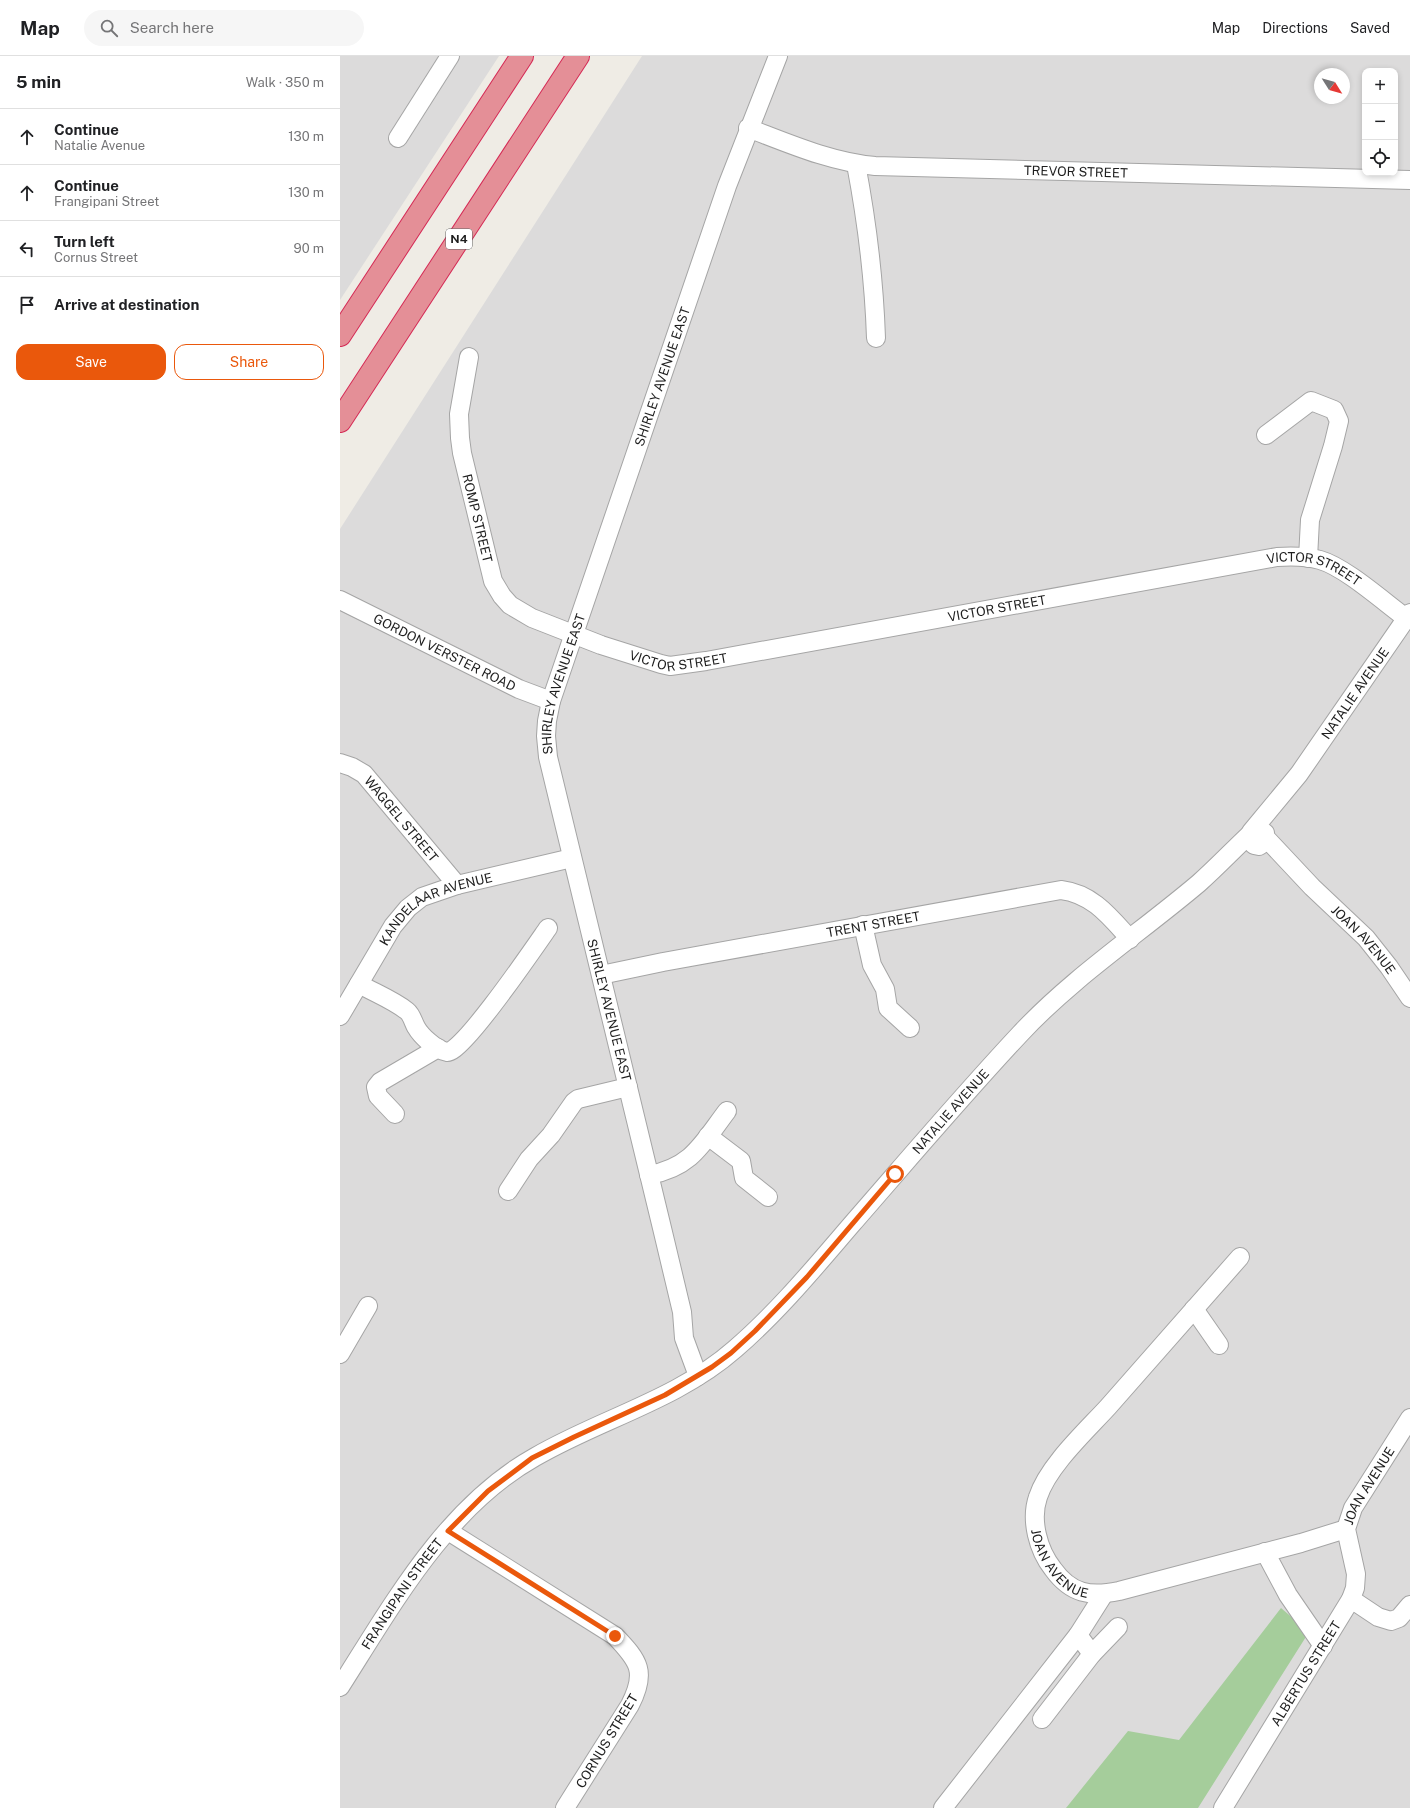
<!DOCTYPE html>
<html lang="en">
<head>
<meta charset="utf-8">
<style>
	body { margin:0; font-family:"Public Sans",sans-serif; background:#f6f6f6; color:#202124 }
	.controls { position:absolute; right:12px; top:12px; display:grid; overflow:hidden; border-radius:8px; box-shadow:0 2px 6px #0003 }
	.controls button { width:36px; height:36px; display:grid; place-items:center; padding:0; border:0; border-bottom:1px solid #e0e0e0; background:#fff; color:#202124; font:20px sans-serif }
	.compass { position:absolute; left:974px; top:12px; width:36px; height:36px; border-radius:50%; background:#fff; box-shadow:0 2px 6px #0003; rotate:127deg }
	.stop { position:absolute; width:12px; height:12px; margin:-9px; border:3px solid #ea580c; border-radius:50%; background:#fff }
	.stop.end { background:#ea580c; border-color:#fff; box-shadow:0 1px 4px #0008 }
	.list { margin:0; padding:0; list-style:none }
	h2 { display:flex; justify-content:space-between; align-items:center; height:52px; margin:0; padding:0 16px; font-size:17px }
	h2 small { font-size:13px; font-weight:400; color:#757577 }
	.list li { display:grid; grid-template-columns:26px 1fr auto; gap:12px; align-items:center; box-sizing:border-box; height:56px; padding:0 16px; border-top:1px solid #e0e0e0 }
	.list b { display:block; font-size:15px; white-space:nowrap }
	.list p { margin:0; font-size:13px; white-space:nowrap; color:#757577 }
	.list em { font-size:13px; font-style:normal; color:#757577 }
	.actions { display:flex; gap:8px; padding:12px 16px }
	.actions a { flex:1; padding:9px 0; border:1px solid #ea580c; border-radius:12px; text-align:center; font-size:14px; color:#ea580c }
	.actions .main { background:#ea580c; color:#fff }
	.icon { flex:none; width:22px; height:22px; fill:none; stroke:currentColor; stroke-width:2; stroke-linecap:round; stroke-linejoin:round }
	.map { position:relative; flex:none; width:1070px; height:1752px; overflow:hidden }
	header { display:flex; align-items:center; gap:24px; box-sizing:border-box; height:56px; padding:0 20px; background:#fff; border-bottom:1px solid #e0e0e0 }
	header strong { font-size:19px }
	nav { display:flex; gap:22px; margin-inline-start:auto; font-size:14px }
	.search { width:280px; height:36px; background:#f6f6f6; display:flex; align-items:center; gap:10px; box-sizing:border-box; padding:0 14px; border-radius:22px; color:#757577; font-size:15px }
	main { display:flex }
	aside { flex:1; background:#fff }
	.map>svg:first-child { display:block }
	.residential { fill:#dcdbdb; fill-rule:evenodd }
	.forest { fill:#a5cd9b }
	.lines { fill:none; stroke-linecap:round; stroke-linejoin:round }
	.minor-casing { stroke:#a5a5a5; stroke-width:20 }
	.highway-casing { stroke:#d52a55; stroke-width:24 }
	.minor { stroke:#fff; stroke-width:18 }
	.highway { stroke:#e48f97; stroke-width:22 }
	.route { stroke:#ea580c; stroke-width:5 }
	.labels { text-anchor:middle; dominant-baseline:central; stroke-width:3; stroke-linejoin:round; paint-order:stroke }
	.shield { fill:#fff; stroke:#626262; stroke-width:1 }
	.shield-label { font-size:12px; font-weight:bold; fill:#1e1e1e }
	.street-label { font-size:13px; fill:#1e1e1e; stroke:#fff }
</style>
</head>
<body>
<header>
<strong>Map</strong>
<div class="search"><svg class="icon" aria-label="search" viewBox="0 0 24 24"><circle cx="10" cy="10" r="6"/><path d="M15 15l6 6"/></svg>Search here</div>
<nav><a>Map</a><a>Directions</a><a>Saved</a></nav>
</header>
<main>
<aside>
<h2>5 min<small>Walk · 350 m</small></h2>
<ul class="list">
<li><svg class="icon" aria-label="ahead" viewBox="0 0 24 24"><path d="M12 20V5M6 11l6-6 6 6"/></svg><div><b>Continue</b><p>Natalie Avenue</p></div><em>130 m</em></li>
<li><svg class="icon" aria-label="ahead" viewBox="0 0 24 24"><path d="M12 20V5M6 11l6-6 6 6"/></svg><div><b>Continue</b><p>Frangipani Street</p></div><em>130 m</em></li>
<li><svg class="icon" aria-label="left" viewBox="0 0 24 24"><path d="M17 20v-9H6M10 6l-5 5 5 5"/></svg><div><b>Turn left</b><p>Cornus Street</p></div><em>90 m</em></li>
<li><svg class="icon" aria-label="arrive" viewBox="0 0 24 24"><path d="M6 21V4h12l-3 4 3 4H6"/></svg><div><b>Arrive at destination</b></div></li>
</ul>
<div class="actions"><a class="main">Save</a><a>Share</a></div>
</aside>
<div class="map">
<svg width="1070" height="1752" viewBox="0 0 1070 1752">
	<rect width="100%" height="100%" fill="#efece5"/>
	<g class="residential">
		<path d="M0,0h159l-159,244z"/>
		<path d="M302,0h768v1752h-1070v-1279zM1025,15h30v102h-30zM980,18h24v24h-24z"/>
	</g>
	<path class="forest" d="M941,1552l28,24 -111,176h-132l62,-77 51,9z"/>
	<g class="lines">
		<g class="minor-casing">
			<g id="minor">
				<path id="s1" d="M408,72c42,16 83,34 127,38l535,14"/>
				<path d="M58,82l52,-82"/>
				<path d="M516,108c11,58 18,115 20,174"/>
				<path id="s2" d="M129,301l-10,57 1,24 2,15 31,128 9,15 8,9 22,13 69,27 60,19 9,2 36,-5 571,-104c14,-1 29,-1 43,3 25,7 64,42 86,58"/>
				<path d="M926,379l45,-34 23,9 5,11 -6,25 -23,74 -2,38"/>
				<path id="s3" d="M0,544l179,89 32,12"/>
				<path id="s4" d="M0,707l12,4 12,7 93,111"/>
				<path id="s5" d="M914,773h6l5,4v9l-6,4 -5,-1 -4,-4 1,-9 48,-58 111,-161"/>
				<path id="s6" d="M926,782l46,49 54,51 23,29 21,31"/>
				<path d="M523,869l9,40 13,24 3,19 22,20"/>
				<path id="s7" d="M261,919l62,-13 398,-72c32,4 49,27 69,49"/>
				<path d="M19,928c16,9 34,16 48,27 5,4 6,11 9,16 5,9 20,23 31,25 15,2 89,-107 101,-124"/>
				<path id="s8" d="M0,960l53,-90 15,-18 14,-11 35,-12 115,-27"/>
				<path d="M55,1058l-17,-18 -2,-9 4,-5 58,-34"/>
				<path d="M368,1080l33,25 3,17 24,19"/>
				<path d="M309,1119c43,-8 53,-31 78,-64"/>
				<path d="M168,1135l21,-32 22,-24 23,-33 4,-3 50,-12"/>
				<path id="s9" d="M900,1201c-44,50 -88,100 -132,150 -22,24 -60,59 -70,90 -8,23 0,53 15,72 18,25 37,28 66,22l182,-48 45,-14"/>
				<path d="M854,1253l25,36"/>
				<path d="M0,1298l28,-48"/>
				<path id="s10" d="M358,1320l-14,-38 -2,-26 -20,-84 -114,-471 -2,-21 1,-15 4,-20 176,-515 51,-130"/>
				<path d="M108,1475l167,105c24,25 32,36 15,69l-65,103"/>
				<path d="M925,1496l23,43 35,51"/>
				<path d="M1011,1543l27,18 13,4 8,-3 11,-13"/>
				<path d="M752,1598l26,-27"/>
				<path id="s11" d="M0,1631c53,-83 106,-180 195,-230 65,-38 142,-57 200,-108 43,-37 80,-82 117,-125 55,-63 110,-128 168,-190 53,-57 120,-101 179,-151 17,-15 33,-32 50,-48"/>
				<path d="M702,1663l50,-65 -14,-19"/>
				<path d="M603,1752l135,-173 26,-41"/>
				<path id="s12" d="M883,1752l128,-209 4,-11 1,-14 -10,-45 7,-21 57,-90"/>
			</g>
		</g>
		<g class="highway-casing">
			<g id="highway">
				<path d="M0,279l182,-279"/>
				<path d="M0,365l238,-365"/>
			</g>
		</g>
		<use href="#minor" class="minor"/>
		<use href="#highway" class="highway"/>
	</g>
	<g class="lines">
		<path class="route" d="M275,1580l-167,-105 40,-40 44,-33 42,-21 91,-42 47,-28 19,-14 24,-22 52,-54 88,-103"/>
	</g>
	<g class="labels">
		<rect class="shield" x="106" y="173" width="26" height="20" rx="3"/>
		<g class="shield-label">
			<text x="119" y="183">N4</text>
		</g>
		<g class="street-label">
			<text stroke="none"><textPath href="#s1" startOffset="334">TREVOR STREET</textPath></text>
			<text stroke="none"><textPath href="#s10" startOffset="1037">SHIRLEY AVENUE EAST</textPath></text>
			<text stroke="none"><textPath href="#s2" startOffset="164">ROMP STREET</textPath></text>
			<text stroke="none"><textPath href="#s2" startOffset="1086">VICTOR STREET</textPath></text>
			<text stroke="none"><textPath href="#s2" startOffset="762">VICTOR STREET</textPath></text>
			<text stroke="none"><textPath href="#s3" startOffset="117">GORDON VERSTER ROAD</textPath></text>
			<text stroke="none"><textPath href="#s2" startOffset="438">VICTOR STREET</textPath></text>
			<text stroke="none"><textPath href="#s10" startOffset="713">SHIRLEY AVENUE EAST</textPath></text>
			<text stroke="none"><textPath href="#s5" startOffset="222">NATALIE AVENUE</textPath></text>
			<text stroke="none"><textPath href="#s4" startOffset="85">WAGGEL STREET</textPath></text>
			<text stroke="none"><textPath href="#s8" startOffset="151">KANDELAAR AVENUE</textPath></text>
			<text stroke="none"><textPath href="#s7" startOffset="277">TRENT STREET</textPath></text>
			<text stroke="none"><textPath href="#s6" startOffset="141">JOAN AVENUE</textPath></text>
			<text transform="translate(269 954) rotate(76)">SHIRLEY AVENUE EAST</text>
			<text stroke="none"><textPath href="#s11" startOffset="854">NATALIE AVENUE</textPath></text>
			<text stroke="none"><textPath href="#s12" startOffset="366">JOAN AVENUE</textPath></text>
			<text stroke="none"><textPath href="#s9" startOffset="391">JOAN AVENUE</textPath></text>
			<text stroke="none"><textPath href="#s11" startOffset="112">FRANGIPANI STREET</textPath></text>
			<text stroke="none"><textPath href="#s12" startOffset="158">ALBERTUS STREET</textPath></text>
			<text transform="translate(267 1685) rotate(-59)">CORNUS STREET</text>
		</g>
	</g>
</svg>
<div class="controls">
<button>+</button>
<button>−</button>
<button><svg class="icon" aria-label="locate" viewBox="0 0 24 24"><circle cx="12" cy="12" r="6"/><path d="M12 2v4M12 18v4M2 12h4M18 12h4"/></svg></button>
</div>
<svg class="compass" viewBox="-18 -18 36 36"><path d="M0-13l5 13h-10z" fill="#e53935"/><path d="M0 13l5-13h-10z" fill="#757577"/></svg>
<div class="stop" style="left:555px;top:1118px"></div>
<div class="stop end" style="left:275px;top:1580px"></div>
</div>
</main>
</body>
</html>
